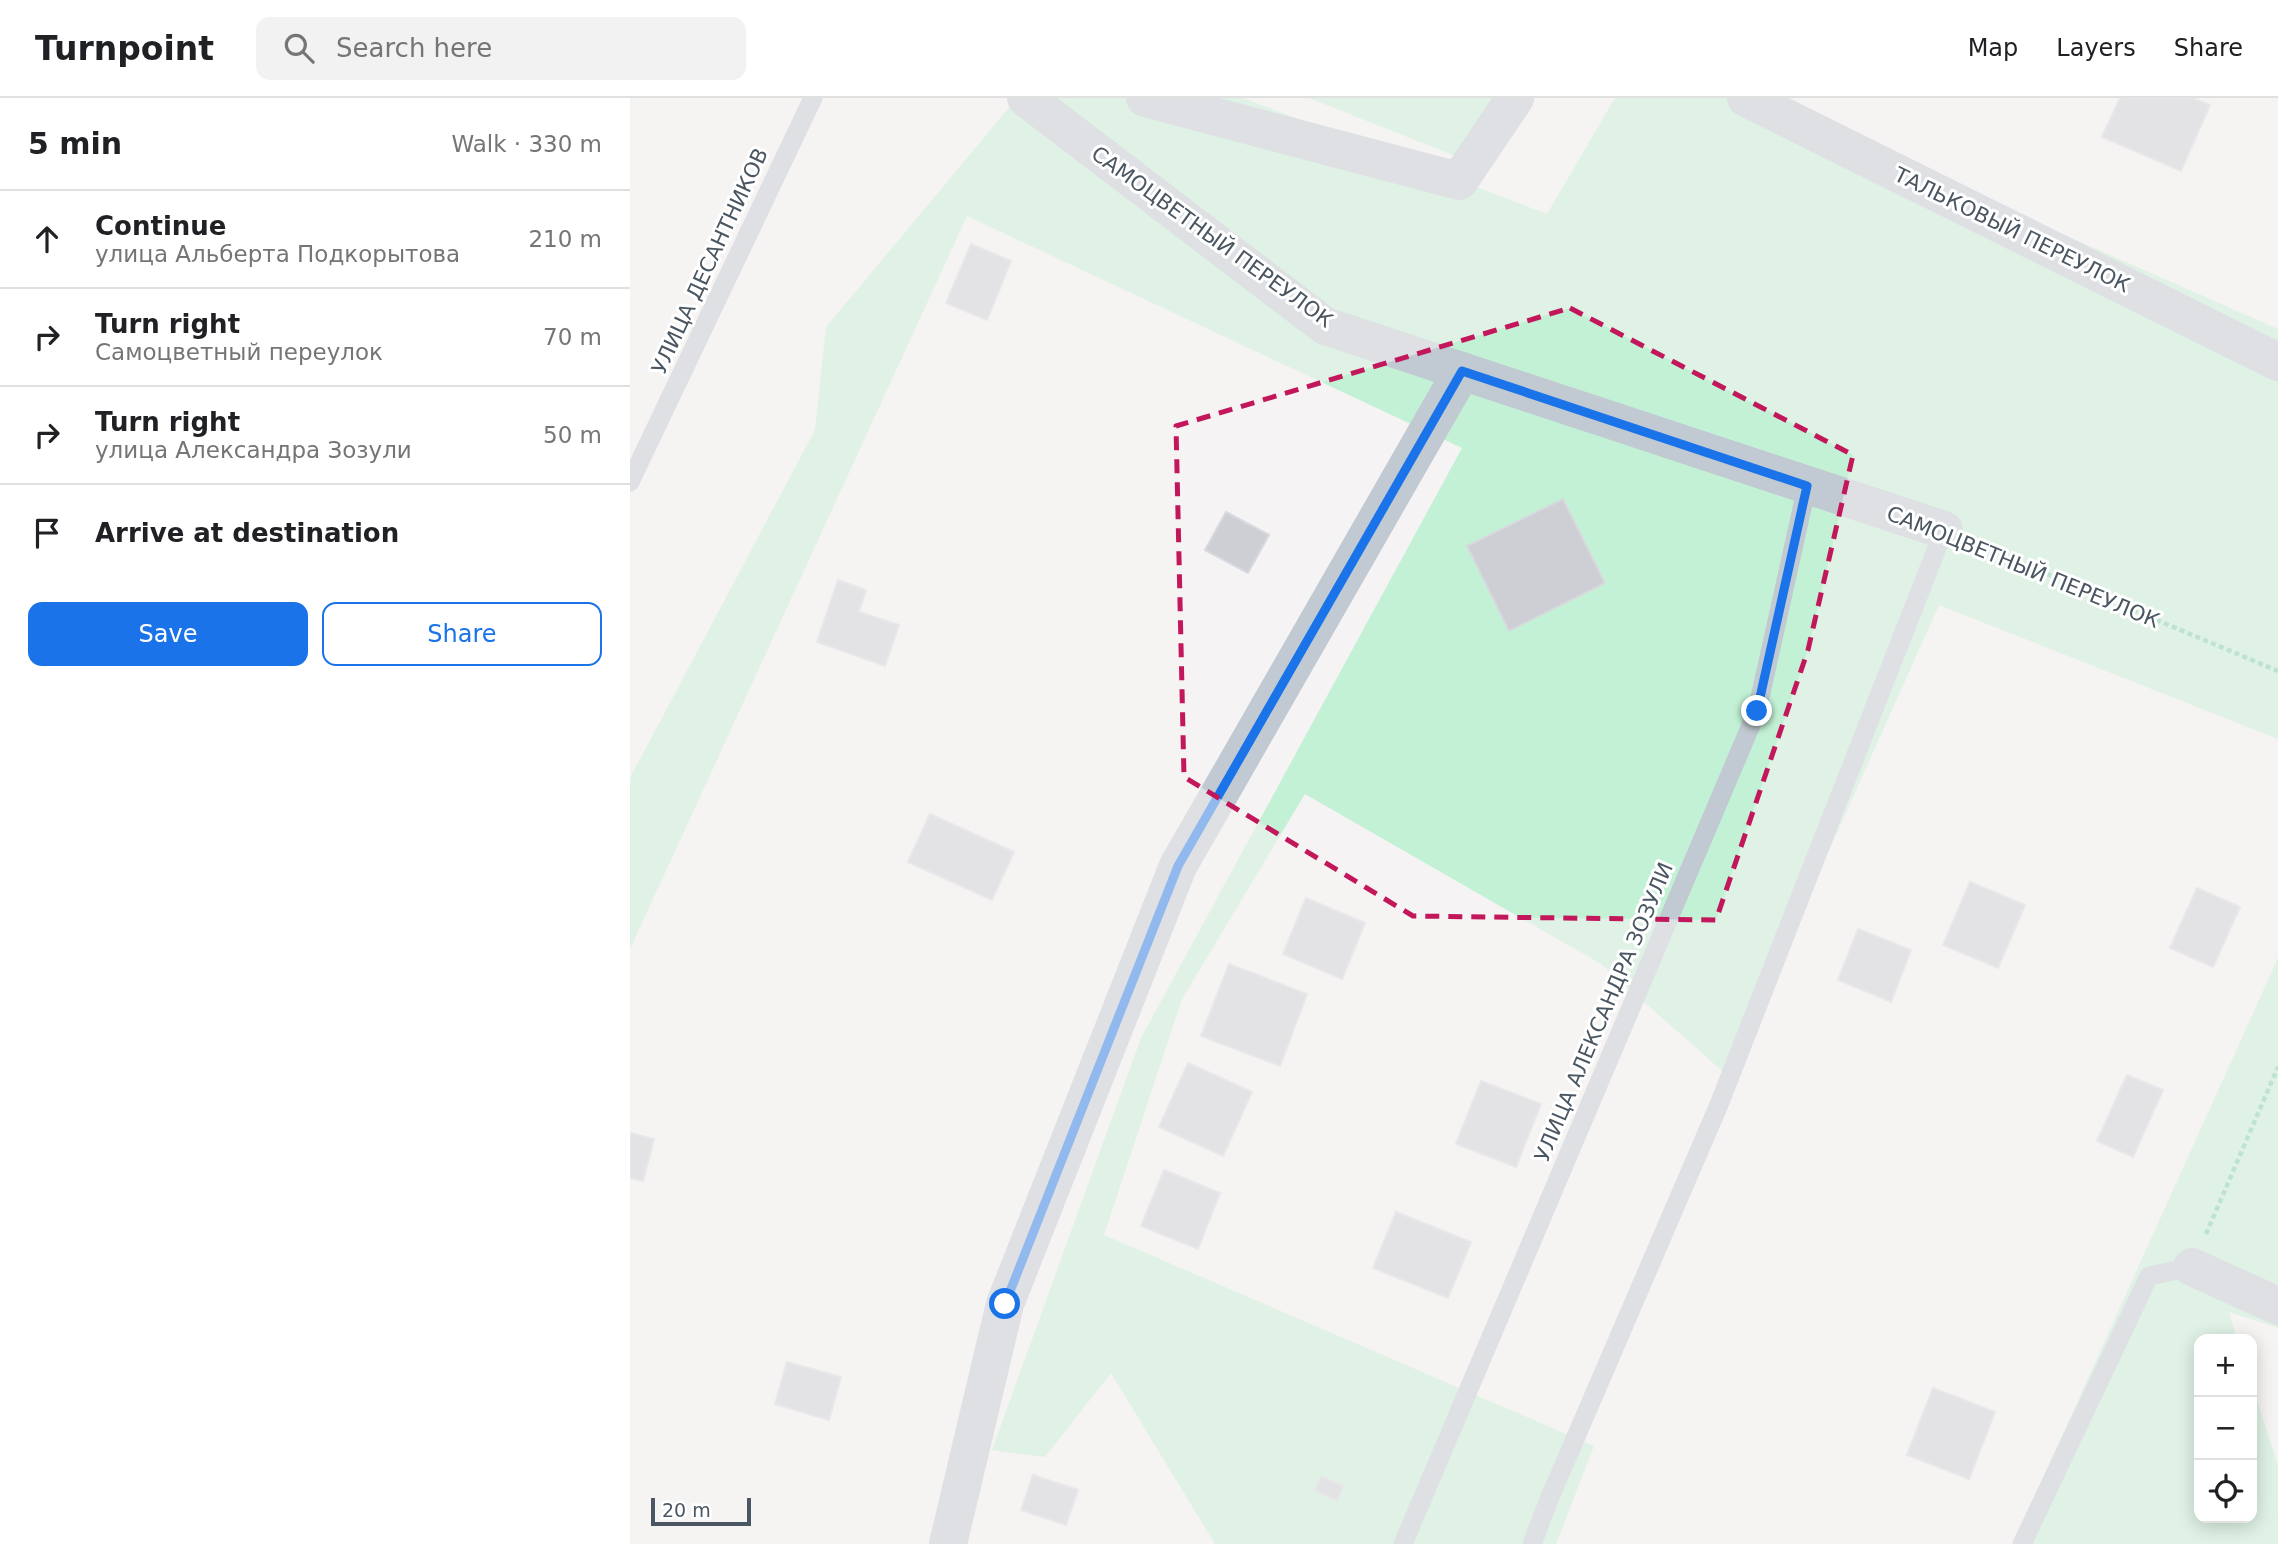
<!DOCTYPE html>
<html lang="en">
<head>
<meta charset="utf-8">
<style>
	body { margin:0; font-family:"DejaVu Sans",sans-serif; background:#f2f2f2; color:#202124 }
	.controls { position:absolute; right:21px; bottom:21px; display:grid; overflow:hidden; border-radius:14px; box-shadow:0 4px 18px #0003 }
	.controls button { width:63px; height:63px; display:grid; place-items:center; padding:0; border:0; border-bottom:2px solid #e0e0e0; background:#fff; color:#202124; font:35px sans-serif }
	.scale { position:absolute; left:21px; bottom:18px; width:100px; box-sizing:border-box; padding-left:7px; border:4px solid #4a5661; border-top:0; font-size:19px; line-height:24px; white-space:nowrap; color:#4a5661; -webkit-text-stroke:5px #fff; paint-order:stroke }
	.stop { position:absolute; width:21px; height:21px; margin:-16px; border:5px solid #1a73e8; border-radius:50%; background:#fff }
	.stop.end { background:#1a73e8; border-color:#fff; box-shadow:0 2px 7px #0008 }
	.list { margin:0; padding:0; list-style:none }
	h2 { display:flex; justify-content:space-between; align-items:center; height:91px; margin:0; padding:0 28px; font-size:30px }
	h2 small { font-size:23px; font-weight:400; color:#757577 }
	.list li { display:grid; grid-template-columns:46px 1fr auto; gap:21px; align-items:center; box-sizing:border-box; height:98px; padding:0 28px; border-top:2px solid #e0e0e0 }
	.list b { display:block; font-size:26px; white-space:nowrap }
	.list p { margin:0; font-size:23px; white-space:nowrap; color:#757577 }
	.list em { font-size:23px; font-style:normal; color:#757577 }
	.actions { display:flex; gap:14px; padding:21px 28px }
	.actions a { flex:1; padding:16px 0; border:2px solid #1a73e8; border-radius:14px; text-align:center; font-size:24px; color:#1a73e8 }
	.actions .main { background:#1a73e8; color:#fff }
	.icon { flex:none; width:38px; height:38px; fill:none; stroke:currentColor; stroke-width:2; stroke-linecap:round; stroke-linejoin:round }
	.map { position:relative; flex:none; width:1648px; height:1446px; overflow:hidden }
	header { display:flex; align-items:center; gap:42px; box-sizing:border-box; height:98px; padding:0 35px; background:#fff; border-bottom:2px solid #e0e0e0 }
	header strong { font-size:33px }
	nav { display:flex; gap:38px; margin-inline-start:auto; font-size:24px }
	.search { width:490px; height:63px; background:#f2f2f2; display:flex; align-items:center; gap:18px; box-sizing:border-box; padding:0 24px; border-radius:14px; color:#757577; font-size:26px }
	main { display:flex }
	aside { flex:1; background:#fff }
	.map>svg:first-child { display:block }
	.green { fill:#c3f1d5 }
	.building { fill:#cdcfd5; stroke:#d7d9de; stroke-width:2 }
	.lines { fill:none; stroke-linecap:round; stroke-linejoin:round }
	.path { stroke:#7ad0a6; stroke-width:4.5; stroke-dasharray:5 3.5; stroke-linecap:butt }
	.lane { stroke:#c1cad2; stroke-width:19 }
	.street { stroke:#c1cad2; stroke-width:38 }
	.route { stroke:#1a73e8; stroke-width:9 }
	.marked { fill:none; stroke:#c2185b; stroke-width:5; stroke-dasharray:14 9; stroke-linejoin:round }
	.labels { text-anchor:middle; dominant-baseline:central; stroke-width:6; stroke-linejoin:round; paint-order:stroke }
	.street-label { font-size:21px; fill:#4a5661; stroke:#fff }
</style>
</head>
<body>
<header>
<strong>Turnpoint</strong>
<div class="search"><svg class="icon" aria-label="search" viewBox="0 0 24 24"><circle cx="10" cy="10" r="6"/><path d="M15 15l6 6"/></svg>Search here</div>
<nav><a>Map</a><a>Layers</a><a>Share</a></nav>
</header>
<main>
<aside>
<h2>5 min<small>Walk · 330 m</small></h2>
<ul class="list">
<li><svg class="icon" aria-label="ahead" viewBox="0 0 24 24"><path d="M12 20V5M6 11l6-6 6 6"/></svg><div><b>Continue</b><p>улица Альберта Подкорытова</p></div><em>210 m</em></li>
<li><svg class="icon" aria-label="right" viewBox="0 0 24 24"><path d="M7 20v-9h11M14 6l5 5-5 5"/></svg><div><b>Turn right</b><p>Самоцветный переулок</p></div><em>70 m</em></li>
<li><svg class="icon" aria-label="right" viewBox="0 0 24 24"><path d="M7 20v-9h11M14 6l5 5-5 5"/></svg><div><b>Turn right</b><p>улица Александра Зозули</p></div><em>50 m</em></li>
<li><svg class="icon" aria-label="arrive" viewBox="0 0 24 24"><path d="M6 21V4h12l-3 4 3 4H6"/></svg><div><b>Arrive at destination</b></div></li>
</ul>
<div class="actions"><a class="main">Save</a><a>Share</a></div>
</aside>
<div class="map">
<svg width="1648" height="1446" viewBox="0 0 1648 1446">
	<rect width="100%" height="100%" fill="#f5f3f3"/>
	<g class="green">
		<path d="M387,0h226l304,116 68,-116h139l524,231v410l-339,-134 -211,471 -127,-112 -296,-170 -123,205 -78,236 490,211 -38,98h-341l-104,-171 -66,84 -53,-7 149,-412 321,-590 -495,-232 -337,733v-171l185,-348 11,-103z"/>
		<path d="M679,0h205l-31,69z"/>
		<path d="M1648,860v370l-49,-16 8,27h-38v179h53v-134l26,81v79h-265z"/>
	</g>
	<g class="building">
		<path d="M1490,0h73l17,7 -29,66 -79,-34z"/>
		<path d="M341,146l40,17 -24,59 -41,-17z"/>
		<path d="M933,401l42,84 -96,48 -42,-85z"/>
		<path d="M596,414l43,23 -21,38 -43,-23z"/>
		<path d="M208,482l28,10 -7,22 40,13 -14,41 -68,-24z"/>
		<path d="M300,716l84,38 -22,48 -84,-38z"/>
		<path d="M1340,784l55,23 -27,63 -55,-23z"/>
		<path d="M1567,790l43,19 -27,60 -43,-19z"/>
		<path d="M676,800l59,25 -23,56 -59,-25z"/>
		<path d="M1228,831l53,21 -20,52 -53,-22z"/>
		<path d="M599,866l78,30 -27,72 -79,-30z"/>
		<path d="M558,965l64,29 -29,64 -64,-29z"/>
		<path d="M1497,977l36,15 -30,67 -36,-16z"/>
		<path d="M851,983l60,23 -25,63 -60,-23z"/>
		<path d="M0,1035l24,6 -11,42 -13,-3z"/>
		<path d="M534,1072l56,23 -22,56 -57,-23z"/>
		<path d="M766,1114l75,30 -23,56 -75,-30z"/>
		<path d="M157,1264l54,15 -12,43 -54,-16z"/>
		<path d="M1303,1290l62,24 -26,67 -62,-24z"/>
		<path d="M403,1377l45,15 -12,35 -45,-15z"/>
		<path d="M691,1378l23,10 -7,15 -23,-10z"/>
	</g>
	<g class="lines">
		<g class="path">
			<path d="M1346,446l302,127"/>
			<path d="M1576,1136l72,-167"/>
		</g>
		<g class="lane">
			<path d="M0,384l183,-384"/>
			<path d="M773,1446l354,-833 50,-225"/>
			<path d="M902,1446l18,-47 168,-390 226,-577"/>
			<path d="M1392,1446l127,-268 43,-9"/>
		</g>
		<g class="street">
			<path d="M396,0l299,228 619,204"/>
			<path d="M515,0l314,83 56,-83"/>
			<path d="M1116,0l532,264"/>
			<path d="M1562,1169l86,39"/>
			<path d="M318,1446l57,-240 173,-438 284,-495"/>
		</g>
	</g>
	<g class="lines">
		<path class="route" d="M375,1206l173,-438 284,-495 345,115 -50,225"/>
	</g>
	<path d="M0 0H1648V1446H0ZM940,210l283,147 -45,195 -92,270 -303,-4 -229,-139 -8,-351z" fill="#f5f3f3" fill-opacity=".55" fill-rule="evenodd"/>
	<path class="marked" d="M940,210l283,147 -45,195 -92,270 -303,-4 -229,-139 -8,-351z"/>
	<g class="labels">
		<g class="street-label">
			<text transform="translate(1382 132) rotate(26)">ТАЛЬКОВЫЙ ПЕРЕУЛОК</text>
			<text transform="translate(582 139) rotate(36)">САМОЦВЕТНЫЙ ПЕРЕУЛОК</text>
			<text transform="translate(80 163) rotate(-65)">УЛИЦА ДЕСАНТНИКОВ</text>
			<text transform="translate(1393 469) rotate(22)">САМОЦВЕТНЫЙ ПЕРЕУЛОК</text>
			<text transform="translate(974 914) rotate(-67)">УЛИЦА АЛЕКСАНДРА ЗОЗУЛИ</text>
		</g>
	</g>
</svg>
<div class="controls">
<button>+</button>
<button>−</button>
<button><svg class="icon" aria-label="locate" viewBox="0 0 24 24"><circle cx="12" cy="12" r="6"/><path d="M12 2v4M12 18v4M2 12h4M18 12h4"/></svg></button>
</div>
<div class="scale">20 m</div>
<div class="stop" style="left:375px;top:1206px"></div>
<div class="stop end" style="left:1127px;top:613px"></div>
</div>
</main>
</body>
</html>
